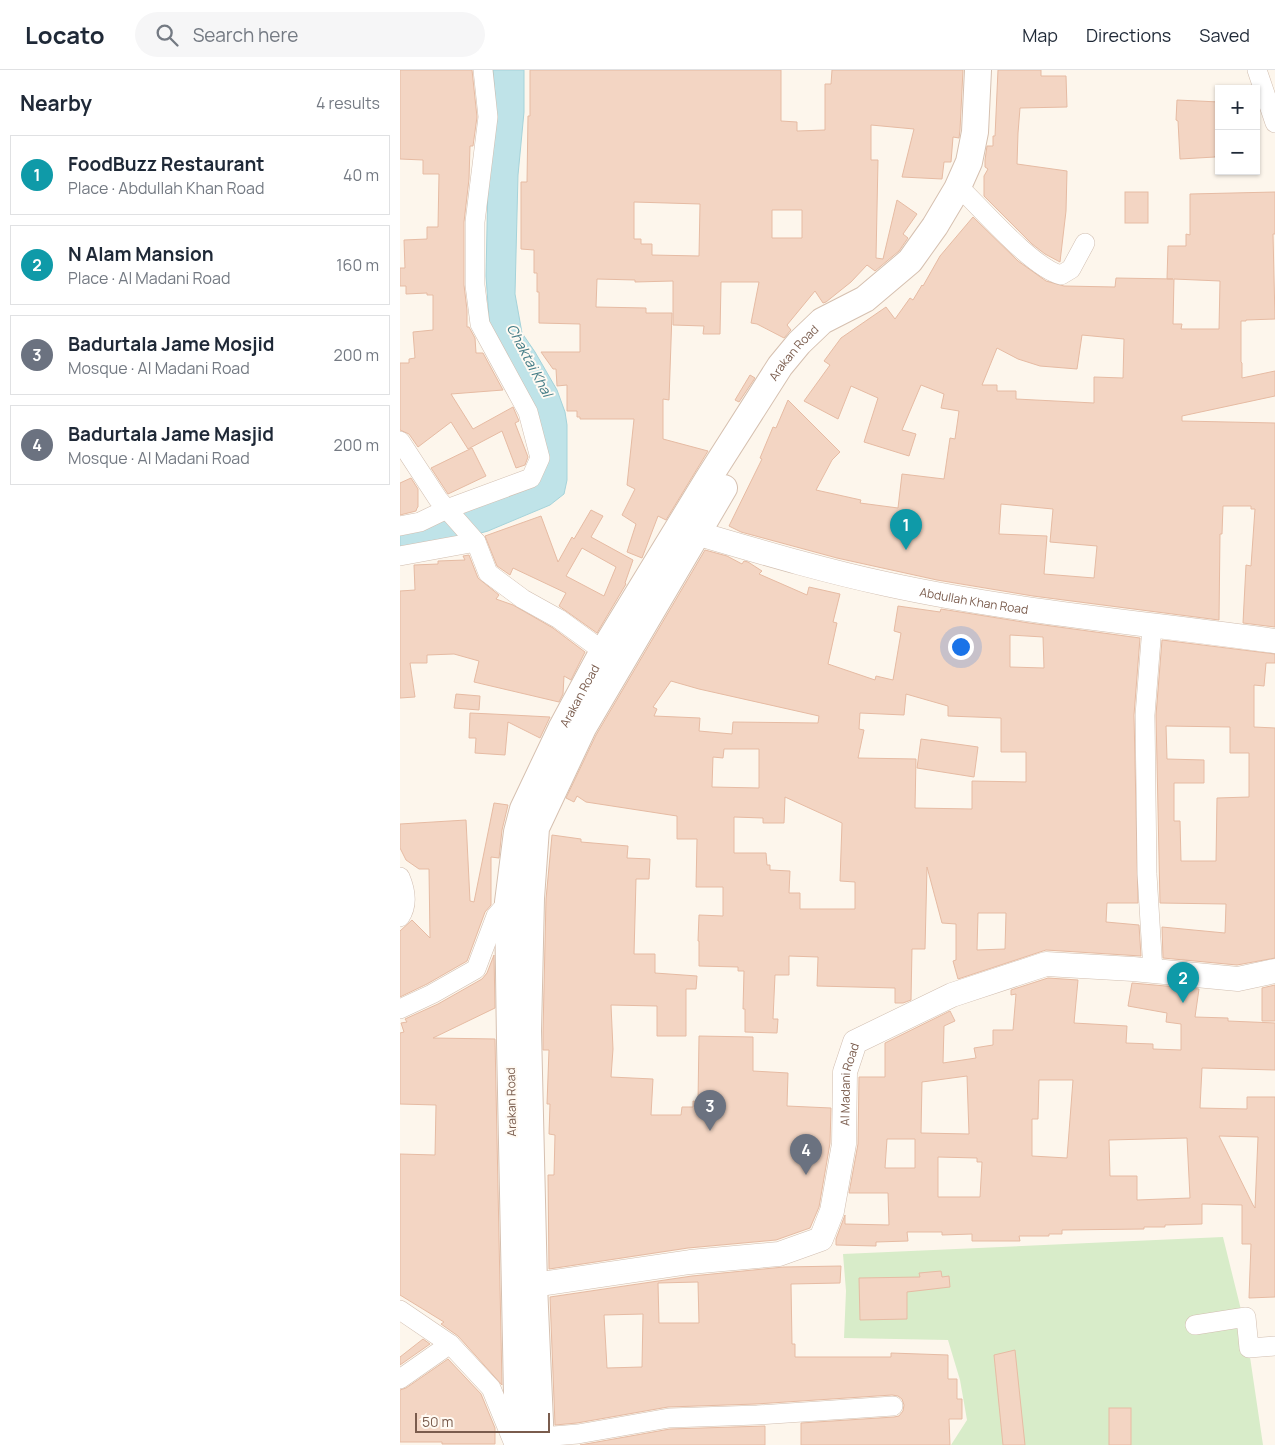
<!DOCTYPE html>
<html lang="en">
<head>
<meta charset="utf-8">
<style>
	body { margin:0; font-family:Manrope,sans-serif; background:#f6f6f7; color:#1f2937 }
	.controls { position:absolute; right:15px; top:15px; display:grid; overflow:hidden; border-radius:0px; box-shadow:0 1px 4px #0004 }
	.controls button { width:45px; height:45px; display:grid; place-items:center; padding:0; border:0; border-bottom:1px solid #e0e1e3; background:#fff; color:#1f2937; font:25px sans-serif }
	.scale { position:absolute; left:15px; bottom:12px; width:135px; box-sizing:border-box; padding-left:5px; border:2px solid #7a5c4d; border-top:0; font-size:14px; line-height:18px; white-space:nowrap; color:#7a5c4d; -webkit-text-stroke:4px #fffaf3; paint-order:stroke }
	.you { position:absolute; left:560px; top:576px; width:18px; height:18px; margin:-12px; border:4px solid #fff; border-radius:50%; background:#1a73e8; box-shadow:0 0 0 8px #1a73e833 }
	.badge { display:grid; place-items:center; width:32px; height:32px; border-radius:50%; background:#e76f51; color:#fff; font-size:16px; font-weight:700 }
	.pin { position:absolute; translate:-50% -41px; filter:drop-shadow(0 1px 2px #0008) }
	.pin::after { content:''; position:absolute; top:26px; width:18px; height:15px; background:inherit; clip-path:polygon(0 0,100% 0,50% 100%) }
	.list { margin:0; padding:0; list-style:none }
	h2 { display:flex; justify-content:space-between; align-items:center; height:65px; margin:0; padding:0 20px; font-size:21px }
	h2 small { font-size:16px; font-weight:400; color:#747a83 }
	.list li { display:grid; grid-template-columns:32px 1fr auto; gap:15px; align-items:center; box-sizing:border-box; height:80px; margin:0 10px 10px; padding:0 10px; border:1px solid #e0e1e3; border-radius:0px }
	.list b { display:block; font-size:19px; white-space:nowrap }
	.list p { margin:0; font-size:16px; white-space:nowrap; color:#747a83 }
	.list em { font-size:16px; font-style:normal; color:#747a83 }
	.icon { flex:none; width:28px; height:28px; fill:none; stroke:currentColor; stroke-width:2; stroke-linecap:round; stroke-linejoin:round }
	.map { position:relative; flex:none; width:875px; height:1375px; overflow:hidden }
	header { display:flex; align-items:center; gap:30px; box-sizing:border-box; height:70px; padding:0 25px; background:#fff; border-bottom:1px solid #e0e1e3 }
	header strong { font-size:24px }
	nav { display:flex; gap:28px; margin-inline-start:auto; font-size:18px }
	.search { width:350px; height:45px; background:#f6f6f7; display:flex; align-items:center; gap:12px; box-sizing:border-box; padding:0 18px; border-radius:28px; color:#747a83; font-size:19px }
	main { display:flex }
	aside { flex:1; background:#fff }
	.map>svg:first-child { display:block }
	.green { fill:#d8ecc9 }
	.water { fill:#bfe3e8; stroke:#a5d3da }
	.building { fill:#f3d5c3; stroke:#e6bba3; fill-rule:evenodd }
	.lines { fill:none; stroke-linecap:round; stroke-linejoin:round }
	.minor-casing { stroke:#d1beb0; stroke-width:20 }
	.tertiary-casing { stroke:#d1beb0; stroke-width:25 }
	.secondary-casing { stroke:#d6c0b0; stroke-width:28 }
	.minor { stroke:#fff; stroke-width:19 }
	.tertiary { stroke:#fff; stroke-width:24 }
	.secondary { stroke:#fff; stroke-width:26 }
	.labels { text-anchor:middle; dominant-baseline:central; stroke-width:4; stroke-linejoin:round; paint-order:stroke }
	.street-label { font-size:12px; fill:#7a5c4d; stroke:#fffaf3 }
	.water-label { font-size:14px; font-style:italic; fill:#437c86; stroke:#fffaf3 }
</style>
</head>
<body>
<header>
<strong>Locato</strong>
<div class="search"><svg class="icon" aria-label="search" viewBox="0 0 24 24"><circle cx="10" cy="10" r="6"/><path d="M15 15l6 6"/></svg>Search here</div>
<nav><a>Map</a><a>Directions</a><a>Saved</a></nav>
</header>
<main>
<aside>
<h2>Nearby<small>4 results</small></h2>
<ul class="list">
<li><span class="badge" style="background:#0f9aa8">1</span><div><b>FoodBuzz Restaurant</b><p>Place · Abdullah Khan Road</p></div><em>40 m</em></li>
<li><span class="badge" style="background:#0f9aa8">2</span><div><b>N Alam Mansion</b><p>Place · Al Madani Road</p></div><em>160 m</em></li>
<li><span class="badge" style="background:#6b7280">3</span><div><b>Badurtala Jame Mosjid</b><p>Mosque · Al Madani Road</p></div><em>200 m</em></li>
<li><span class="badge" style="background:#6b7280">4</span><div><b>Badurtala Jame Masjid</b><p>Mosque · Al Madani Road</p></div><em>200 m</em></li>
</ul>
</aside>
<div class="map">
<svg width="875" height="1375" viewBox="0 0 875 1375">
	<rect width="100%" height="100%" fill="#fdf6ec"/>
	<path class="green" d="M823,1167l23,93 17,115h-312l16,-25 -7,-40 -12,-40 -104,-2 2,-47 -3,-37z"/>
	<path class="water" d="M93,0h31v42l-6,63 -3,119 7,39 13,19 22,38 8,22 2,13v55l-3,14 -14,11 -62,26 -40,11 -48,9v-22l145,-63 -55,-134 -4,-56 2,-95 7,-86z"/>
	<g class="building">
		<path d="M0,0h72l5,47 -4,29h-3l-1,33 -5,43v63l3,25v17h2l6,11 1,15h7l20,37 -52,4 22,35 40,-22 6,14 -4,2 13,34 -3,8 -9,3 -14,-37 -34,18 -17,-27 -33,25 -9,-13 -9,-4v-67h9v-4l6,-1 -2,-26 20,-2v-35h-6v-2l-21,1v-8h-6v-18h5l-1,-28 23,-1v-12h11l1,-53h-16v-14l-23,-1z"/>
		<path d="M130,0h251v51l16,1v9l28,-1v-46h6l1,-14h131l-3,60 -1,8 -6,-1 -2,25h-7l-2,17 -40,-2 12,-48 -43,-4v35h7l-2,98 7,1 14,-59 20,14 -14,20 5,4 -9,13 -24,20 -8,-6 -16,17 -25,20 -3,1 -8,-12 -28,34 4,5 -7,8 -27,-14 -6,-1 8,-41h-38l-1,52h-17l1,-8 -31,-1v-44l-38,1v-2l-38,-1 -1,28 50,1v5h26l-3,87 -6,-1v40l45,12 -42,69 -8,-4 -16,42 -15,-6 9,-28 -14,-9 13,-26 -8,-4 7,-66h-54v-2h-3v-6h-10v-26l-10,1 -1,-17h-3l-12,-17h39v-28l-41,-1v-31h-2v-19h-3v-23l-13,-1v-67h6l1,-66h2zM234,132l66,2 -1,52 -47,-1v-11h-11v-5h-7zM372,140h30v28h-30z"/>
		<path d="M598,0h43v6h25l1,31 -47,1 -2,25 -1,31 50,7 -1,40 -6,51 -15,-8 -13,-10 -48,-48v-20l4,-7 -3,-2v-7l2,-14h6v-10h2z"/>
		<path d="M777,30l42,2v53l-4,1v1l-35,2 -2,-38 -2,-1z"/>
		<rect x="725" y="122" width="23" height="31"/>
		<path d="M875,122v42h-2l2,85 -29,1v1h-5v41l1,1v15l33,-7v25l-93,20v5l93,2v204l-32,-4 3,-58 5,1 4,-57h-4v-3h-28l-1,28h-2l-1,86 -186,-24 -96,-16 -100,-22 -96,-26 -12,-6 33,-67 -2,-1 13,-31 3,1 12,-28 52,52 -8,8 -16,30 45,10 -1,3 38,5 4,-34 42,5 6,-41 5,1 4,-28 -18,-3 3,-14 -23,-9 -19,45 14,4 -7,22 -45,-14 14,-44 -27,-12 -13,33 -34,-18 26,-36 -6,-4 17,-23 45,-31 9,12 15,-21 3,2 9,-15 1,1 17,-30 33,-39 45,44 28,20 18,5 51,1 1,-9 57,1h-6l1,-33h18v-12l4,1v-41zM774,209l46,2 -1,48h-38l1,-5h-9zM682,265l42,4 -1,39 -29,-1v26l-78,-4v-8h-19v-6h-15l15,-37 21,11 22,7 37,3zM601,434l52,5 -3,33 47,4 -3,32 -50,-4 3,-38 -48,-2z"/>
		<path d="M350,305l5,3 -16,24 -4,-2z"/>
		<path d="M72,378l14,28 -38,18 -17,-26z"/>
		<path d="M11,408l7,11v18l-1,1 -1,3 -16,4v-32z"/>
		<path d="M191,440l12,6 -12,21 42,23 -8,23 1,1 -29,49 -38,-27 7,-13 -53,-25 -3,7 -13,-9 -12,-30 56,-20 17,46 14,-25 2,2zM182,478l34,19 -12,29 -38,-20z"/>
		<path d="M305,480l22,6 15,8 2,-3 4,1 14,9 -3,3 48,21 2,-8 31,7 -7,28 4,1 -9,41 47,16 1,-4 17,4 8,-47 -7,-2 4,-25 42,6 1,-3 88,14 111,15 -6,77 4,188h-31l-1,19 33,3 2,31 -95,-6 -88,29 -5,-18 3,-1v-36l-14,-1 -15,-56 -2,82h-13l-1,51 -8,3h-8v-15l-78,-2 1,-29 -29,-1v19h-14l-2,44h5l-1,14 -32,-1v-23h-2l1,-38h-6v-4l-39,-1v-25h-1l1,-26 24,1v-29h-27l1,-48h-20v-23l-91,-14 -9,-6 -3,6 -8,-4 30,-63zM610,565l33,2 1,31 -34,-1zM271,611l28,8 120,27 -1,7 -85,-1 -1,12 -33,-3 1,-13 -46,-2 3,-7 -4,-2zM506,624l42,12v10l53,2v34h25v30l-54,-1v28l-57,-1 1,-49 -58,-1 6,-28 -5,-1 1,-16 44,2zM324,679h35v39l-47,-1 1,-30 10,1zM385,727l57,26 -2,58 15,1v27h-55v-16h-11l1,-22 -20,-1v-5h-3l-1,-12h-32v-36l29,1v5h21zM578,843h28l-1,36 -28,1z"/>
		<path d="M69,485l9,23 21,17 -3,4 17,6 40,23 32,24 -14,28 -7,-4 -1,18 -4,8 -85,-20 5,-21 -25,-7 -27,1v8h-17l5,34 -15,1v-107l15,-1 -1,-25 24,-1v-3l27,-1 -2,-4z"/>
		<path d="M762,570l113,14v9h-9l-2,23 -10,-1v42l21,1v230l-38,7 -74,-7 -1,-31 63,6 1,-29 -66,-1 -4,-188zM766,656l64,1v26h19v44l-32,1 -1,63h-35l-1,-40h-6v-38h30v-23l-37,-1z"/>
		<path d="M56,624l24,2 -1,14 -25,-2z"/>
		<path d="M70,643l22,1 58,3 -10,21 -32,-16 -3,33 -30,-2 1,-15h-7z"/>
		<path d="M521,669l57,8 -4,30 -57,-9z"/>
		<path d="M94,733l14,2 -6,25 -3,28 -8,-1v48l-6,7 -18,49 -40,23 -27,13v-66l12,-11 18,18 -1,-69h-10l-13,-9 -6,-12v-24l66,-4 4,81 4,1z"/>
		<path d="M152,765l29,4v3l47,4 -1,12 23,1 -1,20h-13l-2,75h21v19l42,3 -1,13h-10v47h-29v-30l-46,-1 2,44 -2,28 42,2 -2,36h30l1,-8h11v-6l5,1 1,-66 54,1v34l35,2 -1,33 44,2 -1,35 -11,64 -9,21 -34,12 -88,8 -139,21 -1,-94h6l1,-40 -6,-1 1,-30h-3l2,-54h-6v-18l3,-133z"/>
		<path d="M94,885l1,53 -62,30 62,1 7,346 -44,-49 -17,-12 3,-2 -44,-27v-141l35,1 1,-50 -36,-1v-71l4,-1 -3,-9 6,-1 -2,-3 33,-15 44,-25 5,-6z"/>
		<path d="M648,908l30,2 -4,43 53,3 -1,17 27,1v5l28,1v-26l-15,-2 1,-9 -39,-7 4,-23 67,6 -4,28 33,1v3l47,2v47l-73,-2 -2,40 47,1v-12h28v200l-26,1 2,-54h-9v-39l-40,-1v20l-37,1v2h-21v2l-82,1v4h-13v2h-30l1,5h-48v-7l-30,1v-3h-35l1,9 -32,1v4l-40,-1v-6l9,-24v9l44,1 -1,-32h-39l9,-49 1,-67h26v-34l65,-32 5,10 -11,5 -1,37 33,-5 -2,-10 19,-3v-15h20l3,-36 -5,1v-5zM567,1006l2,58 -48,-1 1,-51zM639,1010h34l-6,78 -35,-2v-37h6zM819,1066l39,1 -3,71 -2,-3zM787,1068l3,60 -53,2v-24h-27l-1,-36zM487,1069h28v29h-30zM538,1087l39,1v4h5l-2,35h-42z"/>
		<path d="M875,915v36h-13v-33z"/>
		<path d="M441,1196l-1,17 -49,1 1,60h3v13h96v-4l57,2v24h9v20h5v20h-13l1,26h-149v-22l93,-6 5,-1 4,-5 1,-6 -2,-6 -4,-3 -6,-1 -136,9 -88,3 -91,16 -22,2 -5,-128 142,-21 92,-9zM298,1212l1,41h-40l-1,-40zM243,1244l-1,53 -35,1 -3,-53z"/>
		<path d="M541,1201l1,6 7,-1 1,11 -43,5v27l-47,1 -1,-42 61,-1 -1,-4z"/>
		<path d="M23,1269l7,5 -30,21v-8z"/>
		<path d="M615,1280l10,95h-22l-9,-90z"/>
		<path d="M48,1289l33,35 14,34v16h-53v-2h-42v-52l6,-2z"/>
		<rect x="709" y="1338" width="22" height="37"/>
		<path d="M365,1356v19h-185l90,-16z"/>
	</g>
	<g class="lines">
		<g class="minor-casing">
			<g id="minor">
				<path d="M857,0l18,53"/>
				<path d="M566,124c21,21 69,75 95,81l10,-6 14,-26"/>
				<path d="M0,371l38,58 38,43 12,31 35,26 36,20 44,32"/>
				<path d="M0,456l20,-4 27,-13 84,-31 9,-20 -12,-46 -48,-88 -5,-39v-63l13,-105 -5,-47"/>
				<path d="M0,486l76,-14"/>
				<path d="M752,557l-7,88 2,159 6,97"/>
				<path d="M0,807c6,14 8,28 0,40"/>
				<path d="M0,939l32,-15 44,-25 20,-53 12,-14"/>
				<path d="M0,1240l50,34 41,44 23,56"/>
				<path d="M795,1255l51,-8 3,31 26,-2"/>
				<path d="M0,1309l50,-35"/>
				<path d="M141,1367l37,-3 91,-16 88,-3 136,-9"/>
			</g>
		</g>
		<g class="tertiary-casing">
			<g id="tertiary">
				<path id="s1" d="M279,458c69,20 137,41 207,56 128,28 260,39 389,57"/>
				<path id="s2" d="M134,1215l156,-23 89,-8 42,-15 11,-28 12,-67 1,-72 10,-30 97,-47 94,-31 87,5 105,10 37,-8"/>
			</g>
		</g>
		<g class="secondary-casing">
			<g id="secondary">
				<path id="s3" d="M118,1375l-8,-403 -2,-140 9,-70 6,-23 38,-80 42,-78 105,-172 72,-113 19,-23 23,-22 43,-22 45,-38 25,-35 22,-37 12,-27 6,-30 3,-62"/>
				<path d="M141,1375l-7,-160 -6,-254 3,-133 5,-70 47,-100 141,-240"/>
			</g>
		</g>
		<use href="#minor" class="minor"/>
		<use href="#tertiary" class="tertiary"/>
		<use href="#secondary" class="secondary"/>
	</g>
	<g class="labels">
		<g class="street-label">
			<text stroke="none"><textPath href="#s3" startOffset="1169">Arakan Road</textPath></text>
			<text stroke="none"><textPath href="#s1" startOffset="304">Abdullah Khan Road</textPath></text>
			<text stroke="none"><textPath href="#s3" startOffset="764">Arakan Road</textPath></text>
			<text stroke="none"><textPath href="#s2" startOffset="450">Al Madani Road</textPath></text>
			<text transform="translate(111 1032) rotate(-91)">Arakan Road</text>
		</g>
		<g class="water-label">
			<text transform="translate(130 290) rotate(62)">Chaktai Khal</text>
		</g>
	</g>
</svg>
<div class="controls">
<button>+</button>
<button>−</button>
</div>
<div class="scale">50 m</div>
<div class="you"></div>
<div class="pin badge" style="left:506px;top:480px;background:#0f9aa8">1</div>
<div class="pin badge" style="left:783px;top:933px;background:#0f9aa8">2</div>
<div class="pin badge" style="left:310px;top:1061px;background:#6b7280">3</div>
<div class="pin badge" style="left:406px;top:1105px;background:#6b7280">4</div>
</div>
</main>
</body>
</html>
